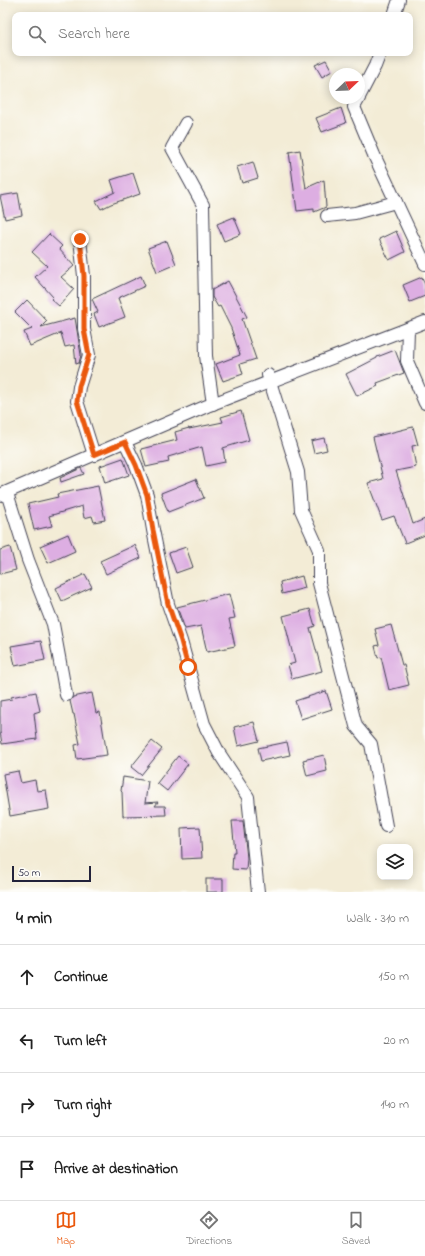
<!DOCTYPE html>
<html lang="en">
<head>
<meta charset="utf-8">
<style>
	body { margin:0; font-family:"Indie Flower",sans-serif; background:#f6f6f6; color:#222 }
	.controls { position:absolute; right:12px; bottom:12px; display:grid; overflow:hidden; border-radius:8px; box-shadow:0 2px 10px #0003 }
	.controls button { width:36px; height:36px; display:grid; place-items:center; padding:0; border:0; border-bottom:1px solid #e0e0e0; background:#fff; color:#222; font:20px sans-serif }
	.compass { position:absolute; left:329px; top:68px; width:36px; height:36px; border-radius:50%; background:#fff; box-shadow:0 2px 10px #0003; rotate:67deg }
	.scale { position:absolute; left:12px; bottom:10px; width:79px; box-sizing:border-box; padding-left:4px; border:2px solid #22223b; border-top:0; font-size:11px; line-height:14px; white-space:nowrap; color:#22223b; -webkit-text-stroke:3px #fdfcf7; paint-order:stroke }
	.stop { position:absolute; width:12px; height:12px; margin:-9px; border:3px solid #ea580c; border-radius:50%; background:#fff }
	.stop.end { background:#ea580c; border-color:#fff; box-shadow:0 1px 4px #0008 }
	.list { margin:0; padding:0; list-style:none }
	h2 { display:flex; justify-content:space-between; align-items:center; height:52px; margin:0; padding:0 16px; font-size:17px }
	h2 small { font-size:13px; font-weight:400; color:#767676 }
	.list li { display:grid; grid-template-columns:26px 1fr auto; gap:12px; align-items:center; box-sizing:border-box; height:64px; padding:0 16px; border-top:1px solid #e0e0e0 }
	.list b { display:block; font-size:15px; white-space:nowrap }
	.list em { font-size:13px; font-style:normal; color:#767676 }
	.icon { flex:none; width:22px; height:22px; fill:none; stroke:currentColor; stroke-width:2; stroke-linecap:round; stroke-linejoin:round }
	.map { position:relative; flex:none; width:425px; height:892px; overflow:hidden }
	.search { position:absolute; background:#fff; box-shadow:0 2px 10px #0003; left:12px; right:12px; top:12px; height:44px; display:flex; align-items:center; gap:10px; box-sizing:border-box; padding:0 14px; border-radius:8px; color:#767676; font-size:15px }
	.sheet { height:308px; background:#fff }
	nav { display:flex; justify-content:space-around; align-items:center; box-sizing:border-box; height:56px; border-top:1px solid #e0e0e0; background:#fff; font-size:11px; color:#767676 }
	nav a { display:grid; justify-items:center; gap:2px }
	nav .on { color:#ea580c }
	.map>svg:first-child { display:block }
	.building { fill:#ddaee2 }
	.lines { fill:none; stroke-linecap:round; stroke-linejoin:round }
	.street-casing { stroke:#414052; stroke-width:14 }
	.street { stroke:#fff; stroke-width:12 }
	.route { stroke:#ea580c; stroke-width:5 }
</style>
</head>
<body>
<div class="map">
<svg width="425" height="892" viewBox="0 0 425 892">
	<rect width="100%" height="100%" fill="#fdfcf7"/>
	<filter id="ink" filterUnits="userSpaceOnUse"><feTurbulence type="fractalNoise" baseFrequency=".025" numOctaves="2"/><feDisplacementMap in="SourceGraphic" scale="8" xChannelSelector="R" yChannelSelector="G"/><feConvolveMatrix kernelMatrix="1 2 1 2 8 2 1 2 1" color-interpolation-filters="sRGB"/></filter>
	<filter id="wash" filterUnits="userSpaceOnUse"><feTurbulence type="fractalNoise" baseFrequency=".012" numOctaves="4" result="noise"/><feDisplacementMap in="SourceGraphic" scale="16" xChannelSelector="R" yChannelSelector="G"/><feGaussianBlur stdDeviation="0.9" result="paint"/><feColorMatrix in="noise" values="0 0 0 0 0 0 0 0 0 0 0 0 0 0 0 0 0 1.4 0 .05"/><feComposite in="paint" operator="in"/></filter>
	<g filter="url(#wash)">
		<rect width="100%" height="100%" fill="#f3ecd6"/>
		<g id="blocks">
			<g class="building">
				<path d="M326,60l6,11 -10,6 -7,-12z"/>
				<path d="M341,108l5,15 -24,9 -6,-14z"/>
				<path d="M300,150l6,38 18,-8 2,27 -12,5v-3l-17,2 -8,-59z"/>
				<path d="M253,162l5,16 -16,5 -5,-16z"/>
				<path d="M133,173l7,21 -29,10 -10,5 -5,-8 19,-9 -4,-12z"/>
				<path d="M18,193l4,22 -17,4 -5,-23z"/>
				<path d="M234,217l7,17 -17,7 -7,-17z"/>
				<path d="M396,231l9,21 -16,8 -10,-21z"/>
				<path d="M49,234l13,12 -3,3 15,17 -13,11 13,12 -15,17 -8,-7 2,-2 -18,-20 12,-11 -15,-14z"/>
				<path d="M167,241l9,23 -19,8 -9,-24z"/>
				<path d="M141,276l4,10 -27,12 7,19 -26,10 -5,-13 4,-2 -6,-13z"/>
				<path d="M422,277l3,8v11l-15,6 -7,-17z"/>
				<path d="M228,281l19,36 -5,2 14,40 -16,5 3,10 -20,7 -7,-17 24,-9 -9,-27 -11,-22 -2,1 -6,-10v-7z"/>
				<path d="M27,300l20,21 -6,6 34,-9 6,37 -2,8 -3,1 -2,-19 -9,2 -4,-14 -31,13 -6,-14 8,-3 -17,-17z"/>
				<path d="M395,350l9,23 -27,10 1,3 -21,10 -11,-22 31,-16v-1z"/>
				<path d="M241,411l8,29 -26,8 2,14 -19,4 -4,-19 -34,10 1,5 -23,5 -5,-18 36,-9 -2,-8 14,-4v1l34,-7 -2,-5z"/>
				<path d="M413,427l5,18 -6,1 4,21 -20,4 17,53 12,-5v16l-20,8 -11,-27 -12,4 -14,-37 15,-4 -10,-42z"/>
				<path d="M324,438l3,12 -13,3 -3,-12z"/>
				<path d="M123,458l6,17 -24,8 -5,-17z"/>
				<path d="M81,468l3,6 -23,8 -1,-4z"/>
				<path d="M196,479l8,19 -36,14 -7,-19z"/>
				<path d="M98,486l7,34 -11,2 -2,-6 -8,2 -2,-12 -33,10 3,10 -18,4 -6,-26 30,-7 -1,-3z"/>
				<path d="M68,534l7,17 -27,12 -8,-17z"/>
				<path d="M135,545l6,13 -35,16 -6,-13z"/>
				<path d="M10,547l6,23 -16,4v-24z"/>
				<path d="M186,547l7,20 -17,6 -7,-20z"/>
				<path d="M85,574l7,13 -30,14 -6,-13z"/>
				<path d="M302,576l3,12 -23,6 -2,-12z"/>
				<path d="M229,594l6,24 -6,1 6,27 -28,6 -6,-26 -16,3 -8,-22z"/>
				<path d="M310,609l5,17 -5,2 12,43 -30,8 -4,-14 7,-2 -12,-47z"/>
				<path d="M391,625l11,40h2l5,20 -20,5 -8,-33 -3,1 -3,-12 4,-1 -4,-16z"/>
				<path d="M41,641l4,19 -30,6 -4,-20z"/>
				<path d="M326,691l6,18 -31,10 -6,-18z"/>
				<path d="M36,692l4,19 -6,2 3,26 -35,5 -2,-12v-31l12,-2 -1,-2z"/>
				<path d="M92,693l4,20 4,-1 7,43 -30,4 -2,-14 5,-1 -6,-30h-1l-3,-13 3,-4z"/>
				<path d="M254,722l5,19 -21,5 -4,-19z"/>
				<path d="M152,741l10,8 -21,26 -10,-8z"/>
				<path d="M287,742l3,13 -29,6 -3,-13z"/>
				<path d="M324,755l3,16 -20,5 -4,-16z"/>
				<path d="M178,756l10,8 -21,27 -10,-8z"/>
				<path d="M18,771l3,12 14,-3 2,11 9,-1 3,19 -39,7 -7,-42z"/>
				<path d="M123,777l25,4 -3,22 13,-1 -3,4h10l1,9 -43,1 -1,-24 -1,-1z"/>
				<path d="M232,821h11l4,37 -1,12 -14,-1 1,-17h2z"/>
				<path d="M200,827l2,31 -20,1 -1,-31z"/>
				<rect x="206" y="879" width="17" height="13"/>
			</g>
		</g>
	</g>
	<g filter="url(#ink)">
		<use href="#blocks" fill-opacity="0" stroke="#414052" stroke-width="1"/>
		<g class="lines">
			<g class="street-casing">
				<g id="street">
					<path d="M394,15l5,-15"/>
					<path d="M359,97l16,-31 5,-13"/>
					<path d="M359,98l-5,9 20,48 51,109"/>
					<path d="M186,123l-14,25 31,57 3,151 7,48"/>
					<path d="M327,216l28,-3 41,-11"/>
					<path d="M80,239l4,37v53l5,26 -10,32 -2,14 17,54"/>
					<path d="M408,329l-1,32 18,42"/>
					<path d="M268,375l30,97 3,38 18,40v33l37,143 15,18 15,82"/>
					<path d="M125,442l11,23 11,30 6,35 15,74 13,37 23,83 15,29 29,44 10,95"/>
					<path d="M7,493l21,67 25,64 13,71"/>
					<path d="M0,495l207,-89 218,-84"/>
				</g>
			</g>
			<use href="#street" class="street"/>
		</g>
	</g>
	<g class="lines" filter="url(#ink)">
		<path class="route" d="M80,239l4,37v53l5,26 -10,31 -2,15 17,54 31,-13 11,23 11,30 6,35 15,74 13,37 7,26"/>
	</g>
</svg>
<div class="controls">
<button><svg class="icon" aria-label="layers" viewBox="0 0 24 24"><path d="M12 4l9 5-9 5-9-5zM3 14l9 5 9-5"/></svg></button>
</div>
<svg class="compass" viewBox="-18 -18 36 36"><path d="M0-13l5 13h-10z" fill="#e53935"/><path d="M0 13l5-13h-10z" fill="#767676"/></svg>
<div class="scale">50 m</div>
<div class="stop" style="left:188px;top:667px"></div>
<div class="stop end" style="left:80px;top:239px"></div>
<div class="search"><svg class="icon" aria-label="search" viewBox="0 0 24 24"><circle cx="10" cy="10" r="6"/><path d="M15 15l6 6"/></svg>Search here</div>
</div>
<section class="sheet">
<h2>4 min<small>Walk · 310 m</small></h2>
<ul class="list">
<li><svg class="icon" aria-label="ahead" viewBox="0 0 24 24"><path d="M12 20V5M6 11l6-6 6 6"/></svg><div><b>Continue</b></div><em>150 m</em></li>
<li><svg class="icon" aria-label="left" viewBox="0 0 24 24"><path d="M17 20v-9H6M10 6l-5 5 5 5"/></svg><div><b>Turn left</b></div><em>20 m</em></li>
<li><svg class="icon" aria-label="right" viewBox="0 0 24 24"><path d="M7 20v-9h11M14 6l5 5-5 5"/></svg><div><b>Turn right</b></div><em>140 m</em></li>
<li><svg class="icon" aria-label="arrive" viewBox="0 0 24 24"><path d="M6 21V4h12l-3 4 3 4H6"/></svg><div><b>Arrive at destination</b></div></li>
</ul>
</section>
<nav>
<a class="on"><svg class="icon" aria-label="map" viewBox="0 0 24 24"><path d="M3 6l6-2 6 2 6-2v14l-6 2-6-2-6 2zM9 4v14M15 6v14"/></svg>Map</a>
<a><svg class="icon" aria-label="directions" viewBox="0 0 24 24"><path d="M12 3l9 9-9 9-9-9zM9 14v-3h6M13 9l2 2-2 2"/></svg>Directions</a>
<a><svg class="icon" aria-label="saved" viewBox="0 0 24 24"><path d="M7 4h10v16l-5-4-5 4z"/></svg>Saved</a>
</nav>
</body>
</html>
